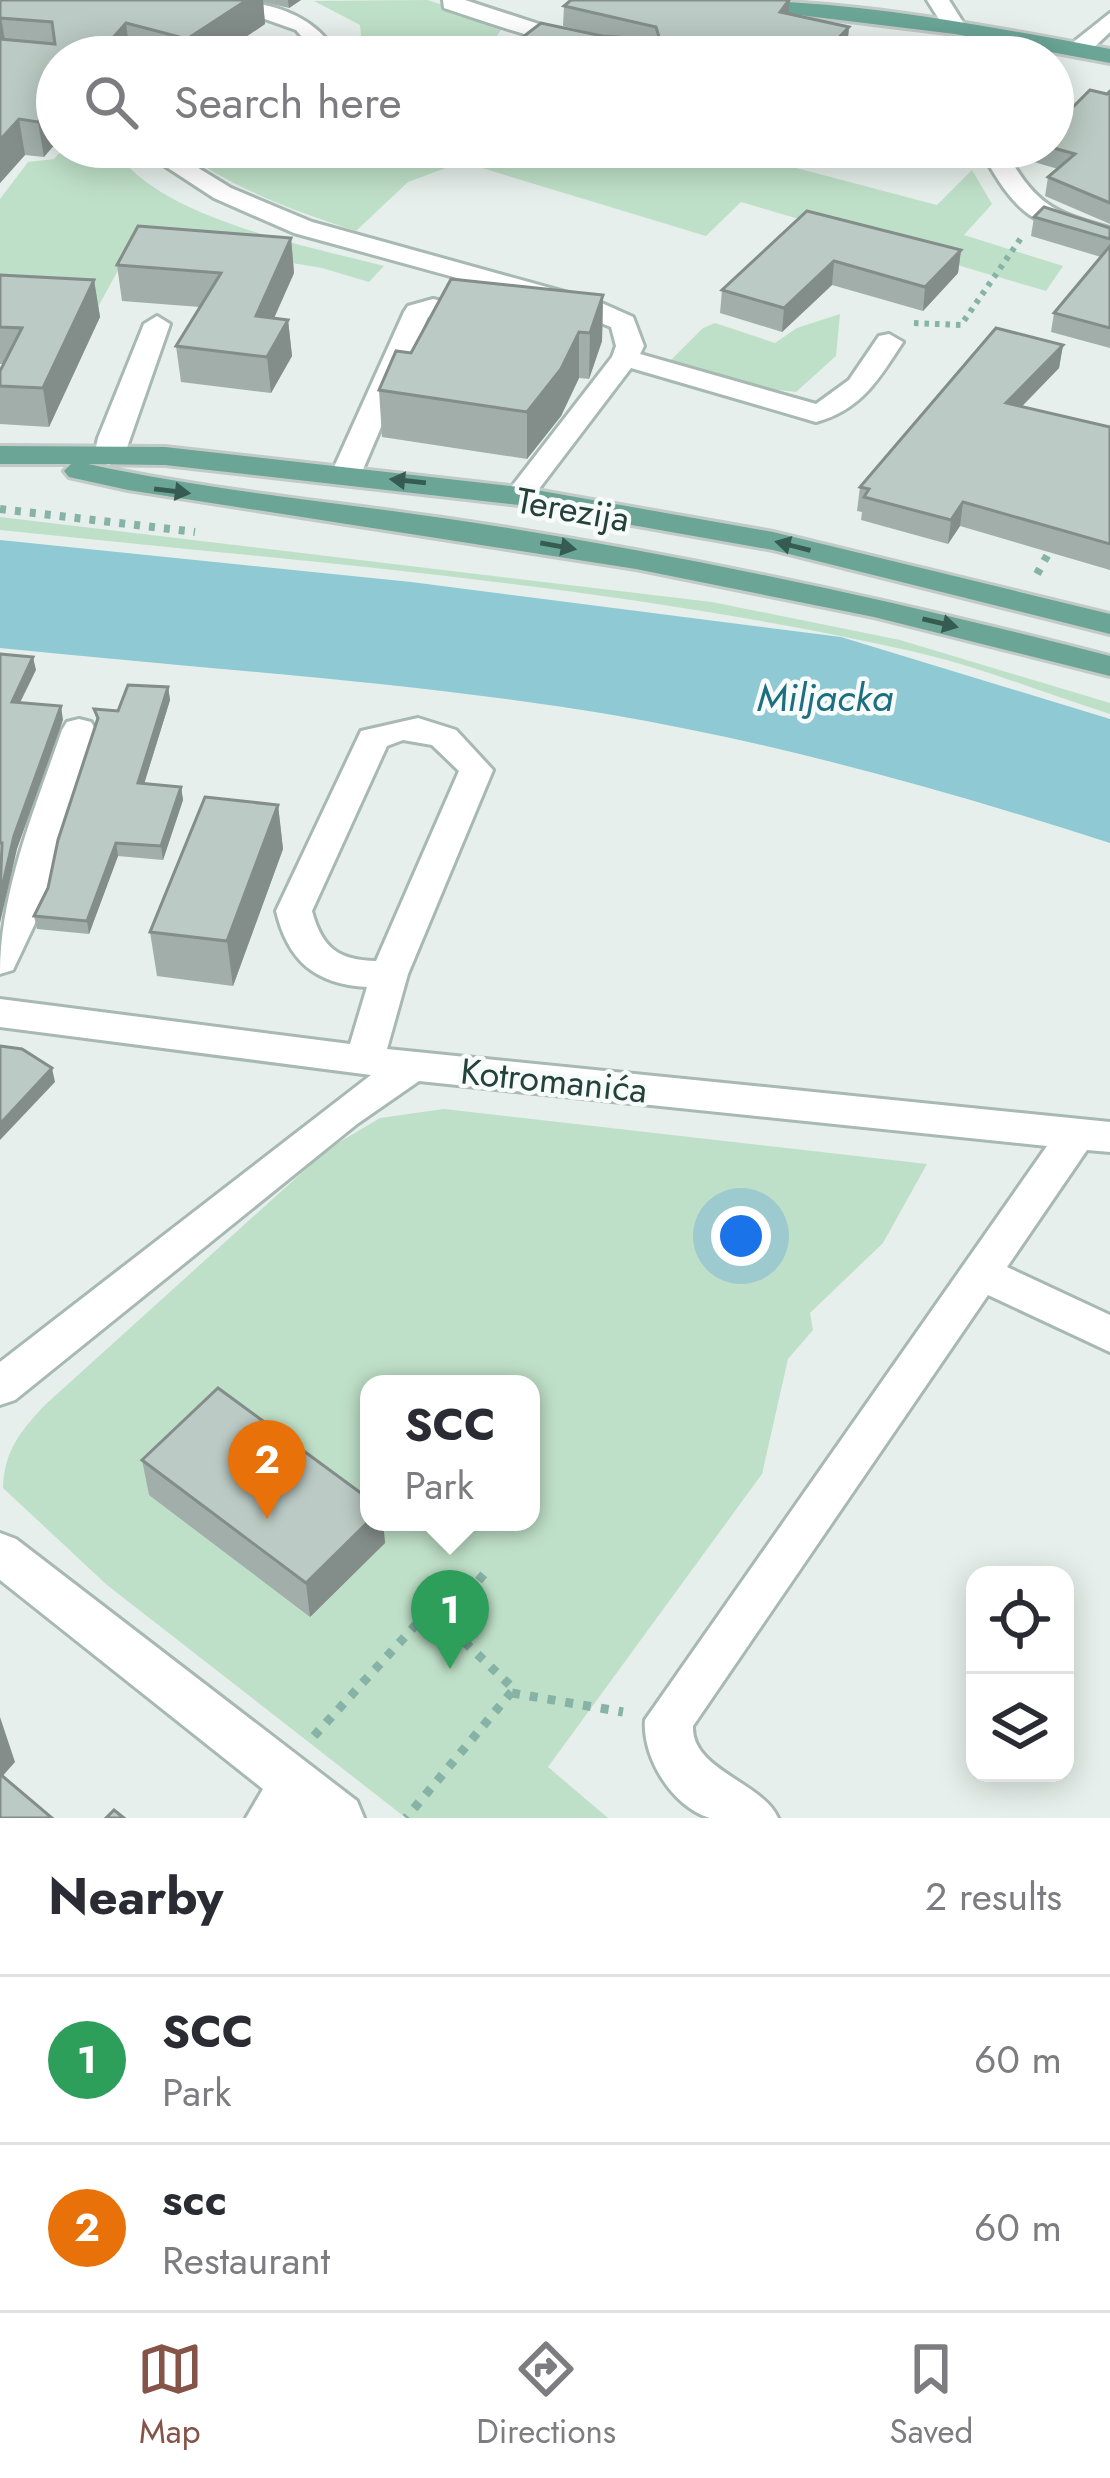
<!DOCTYPE html>
<html lang="en">
<head>
<meta charset="utf-8">
<style>
	body { margin:0; font-family:Jost,sans-serif; background:#f2f2f3; color:#2b2b33 }
	.controls { position:absolute; right:36px; bottom:36px; display:grid; overflow:hidden; border-radius:24px; box-shadow:0 6px 30px #0003 }
	.controls button { width:108px; height:108px; display:grid; place-items:center; padding:0; border:0; border-bottom:3px solid #e1e1e2; background:#fff; color:#2b2b33; font:60px sans-serif }
	.you { position:absolute; left:741px; top:1236px; width:42px; height:42px; margin:-30px; border:9px solid #fff; border-radius:50%; background:#1a73e8; box-shadow:0 0 0 18px #1a73e833 }
	.badge { display:grid; place-items:center; width:78px; height:78px; border-radius:50%; background:#855347; color:#fff; font-size:39px; font-weight:700 }
	.pin { position:absolute; translate:-50% -99px; filter:drop-shadow(0 3px 6px #0008) }
	.pin::after { content:''; position:absolute; top:63px; width:42px; height:36px; background:inherit; clip-path:polygon(0 0,100% 0,50% 100%) }
	.popup { position:absolute; left:360px; top:1375px; width:180px; height:156px; box-sizing:border-box; display:grid; place-content:center; border-radius:24px; background:#fff; filter:drop-shadow(0 3px 9px #0005); font-size:39px; white-space:nowrap; color:#7c7c81 }
	.popup b { font-size:45px; color:#2b2b33 }
	.popup::after { content:''; position:absolute; left:50%; top:100%; margin-left:-24px; border:24px solid transparent; border-top-color:#fff }
	.list { margin:0; padding:0; list-style:none }
	h2 { display:flex; justify-content:space-between; align-items:center; height:156px; margin:0; padding:0 48px; font-size:51px }
	h2 small { font-size:39px; font-weight:400; color:#7c7c81 }
	.list li { display:grid; grid-template-columns:78px 1fr auto; gap:36px; align-items:center; box-sizing:border-box; height:168px; padding:0 48px; border-top:3px solid #e1e1e2 }
	.list b { display:block; font-size:45px; white-space:nowrap }
	.list p { margin:0; font-size:39px; white-space:nowrap; color:#7c7c81 }
	.list em { font-size:39px; font-style:normal; color:#7c7c81 }
	.icon { flex:none; width:66px; height:66px; fill:none; stroke:currentColor; stroke-width:2; stroke-linecap:round; stroke-linejoin:round }
	.map { position:relative; flex:none; width:1110px; height:1818px; overflow:hidden }
	.search { position:absolute; background:#fff; box-shadow:0 6px 30px #0003; left:36px; right:36px; top:36px; height:132px; display:flex; align-items:center; gap:30px; box-sizing:border-box; padding:0 42px; border-radius:66px; color:#7c7c81; font-size:45px }
	.sheet { height:492px; background:#fff }
	nav { display:flex; justify-content:space-around; align-items:center; box-sizing:border-box; height:168px; border-top:3px solid #e1e1e2; background:#fff; font-size:33px; color:#7c7c81 }
	nav a { display:grid; justify-items:center; gap:6px }
	nav .on { color:#855347 }
	.map>svg:first-child { display:block }
	.green { fill:#bfe0c8; fill-rule:evenodd }
	.water { fill:#8ec9d4 }
	.lines { fill:none; stroke-linecap:round; stroke-linejoin:round }
	.minor-casing { stroke:#a8b8b2; stroke-width:6 }
	.major-casing { stroke:#c2cac8; stroke-width:6 }
	.path-far2 { stroke:#86b3a5; stroke-width:6; stroke-dasharray:4.5 6; stroke-linecap:butt }
	.path-far1 { stroke:#86b3a5; stroke-width:8; stroke-dasharray:6 9; stroke-linecap:butt }
	.path { stroke:#86b3a5; stroke-width:9; stroke-dasharray:8 10; stroke-linecap:butt }
	.minor { fill:#fff; fill-rule:evenodd }
	.major { fill:#6aa596; fill-rule:evenodd }
	.wall { fill:#a1aea9 }
	.shaded-wall { fill:#838d89 }
	.building { fill:#bbcac4; stroke:#838d89; stroke-width:3 }
	.oneway { fill:#365b51 }
	.labels { text-anchor:middle; dominant-baseline:central; stroke-width:9; stroke-linejoin:round; paint-order:stroke }
	.street-label { font-size:36px; fill:#24423a; stroke:#f7fbf9 }
	.water-label { font-size:39px; font-style:italic; fill:#1c6f80; stroke:#f7fbf9 }
</style>
</head>
<body>
<div class="map">
<svg width="1110" height="1818" viewBox="0 0 1110 1818">
	<rect width="100%" height="100%" fill="#e6efeb"/>
	<g class="green">
		<path d="M427,0l78,24 -21,31 -56,-9 -7,11h-58l-3,-32 -46,-24z"/>
		<path d="M65,147h48c42,71 195,99 271,119l-15,16 -47,-14 -144,-24 -56,19 -24,44 -98,-5v-103l28,-37 26,-3z"/>
		<path d="M175,147h541l221,58 35,-35 20,34 -28,31 99,31 -17,25 -305,-89 -35,34 -244,-74 -54,20 -52,49c-65,-21 -124,-43 -181,-84z"/>
		<path d="M840,314l-4,42 -40,36 -55,-6 -71,-25 33,-33 12,-5 60,20 22,-15z"/>
		<path d="M0,517l712,85 188,38 210,63v11c-66,-21 -132,-48 -199,-63 -299,-67 -608,-89 -911,-121z"/>
		<path d="M444,1109l483,55 -44,79 -73,70 3,17 -25,29 -26,115 -214,293 60,51h-202l-299,-233 -104,-97c1,-37 18,-58 43,-84l282,-255 52,-31zM369,1384h162v138h-162z"/>
	</g>
	<path class="water" d="M0,540l411,42 430,55 269,82v124c-165,-53 -332,-100 -503,-129 -200,-33 -405,-45 -607,-66z"/>
	<g class="lines">
		<g class="minor-casing">
			<g id="minor">
				<path d="M211,0c45,0 93,8 120,45l-3,12h-22l3,-12 -13,-15z"/>
				<path d="M443,0h22l86,28 103,24 3,5c-74,0 -143,-26 -213,-49z"/>
				<path d="M927,0h22l17,27 -3,5h-16z"/>
				<path d="M1110,13v19l-23,22h-16v-10z"/>
				<path d="M136,147h28l67,41 81,34 285,79 36,16 11,29 -4,8 176,50 33,-24 30,-44 10,-2 14,8c-24,37 -42,68 -87,80l-185,-54 -102,134h-20l-5,-6 5,-6 103,-133 4,-11 -5,-19 -52,-21 -265,-73 -80,-35z"/>
				<path d="M979,147h24c31,55 46,65 107,81v16c-78,-20 -92,-25 -131,-97z"/>
				<path d="M433,299l47,10 4,6 -13,8 -43,-6 -67,157 -5,6h-20l-5,-6 73,-162 4,-6z"/>
				<path d="M157,316l13,8 -46,132 -15,9 -10,-3 -5,-6 4,-18 46,-114z"/>
				<path d="M418,718l38,12 37,40 -85,204 -21,75 723,73v30l-23,-2 -80,117 103,48v37l-122,-57 -295,431c-2,44 69,56 85,92 -20,0 -49,0 -68,0 -38,-11 -68,-61 -65,-98l402,-574 -628,-65 -62,43 -342,276 -15,5v-43l371,-287 -371,-48v-28l350,45 17,-57c-52,-3 -79,-26 -91,-76l85,-180zM403,740l29,5 27,26 -83,190c-38,-1 -54,-13 -64,-50l75,-165z"/>
				<path d="M79,719l12,3 5,8 -40,122 -10,48 -33,70 -13,4c0,-84 35,-165 62,-244l5,-8z"/>
				<path d="M0,1533l16,6 341,262 7,17h-118l17,-29 -263,-209z"/>
			</g>
		</g>
		<g class="major-casing">
			<g id="major">
				<path d="M722,0c131,0 260,25 388,49v14l-155,-29 -222,-27z"/>
				<path d="M0,446l165,1 354,40 254,45 337,82v20l-337,-84 -254,-45 -354,-40 -77,-1c128,28 259,39 388,59 214,33 425,79 634,133v20l-236,-59 -238,-48 -508,-79 -59,-13 -5,-6 7,-7h-71z"/>
			</g>
		</g>
		<path class="path-far2" d="M914,323l47,2 60,-87"/>
		<g class="path-far1">
			<path d="M0,509l195,23"/>
			<path d="M1037,574l16,-29"/>
		</g>
		<g class="path">
			<path d="M444,1622l45,-54"/>
			<path d="M512,1693l111,19"/>
			<path d="M314,1736l109,-119 10,-5 81,77 -108,129"/>
		</g>
		<use href="#minor" class="minor"/>
		<use href="#major" class="major"/>
	</g>
	<g class="wall">
		<path d="M0,0h301l-12,8 -26,-6 2,22 -49,33h-159l-13,100 -19,-2 -25,28z"/>
		<path d="M571,0h219l-1,14 60,13 -2,21 -9,9h-318l-1,-17 90,-3 -46,-11 1,-20z"/>
		<path d="M1110,91v133l-65,-28 3,-19 10,-8 -24,-7 2,-15h17z"/>
		<path d="M807,211l154,39 -3,23 -35,38 -91,-26 -50,47 -62,-19 2,-23z"/>
		<path d="M1034,217l76,22v109l-59,-16 3,-19 47,-56 -70,-21z"/>
		<path d="M291,238l3,35 -20,45 14,2 4,36 -21,37 -90,-11 -5,-36 24,-39 -78,-6 -5,-36z"/>
		<path d="M0,275l94,5 6,37 -51,110 -49,-3v-53l3,-7h-3z"/>
		<path d="M603,295l-1,46 -13,38 -10,-1 -18,38 -34,43 -145,-22 -3,-47 32,-37z"/>
		<path d="M1063,345l-4,23 -37,38 88,21v143l-150,-44 -12,18 -87,-24 1,-8 -5,-1 3,-24z"/>
		<path d="M168,687l2,13 -26,84 37,3 2,13 -20,60 -45,-4 -29,78 -52,-5 -3,-13 14,-28 49,-166 -3,-13 24,2z"/>
		<path d="M278,805l5,44 -50,137 -76,-10 -7,-44z"/>
		<path d="M142,1460l227,62h14l2,21 -75,74 -161,-122z"/>
	</g>
	<g class="shaded-wall">
		<path d="M247,0h16l2,24 -49,33h-27l-2,-18z"/>
		<path d="M288,0h13l-12,8z"/>
		<path d="M789,0h1l-1,18 -9,-6z"/>
		<path d="M1,17l6,35 -7,2v-36z"/>
		<path d="M126,23l4,34h-34z"/>
		<path d="M849,27l-2,21 -9,9h-18z"/>
		<path d="M57,100v42l-13,15 -6,-35z"/>
		<path d="M19,119l6,36 -25,28v-43z"/>
		<path d="M291,238l3,35 -35,79 -3,-36z"/>
		<path d="M961,250l-3,23 -35,38 2,-24z"/>
		<path d="M834,261l-2,24 -50,47 2,-24z"/>
		<path d="M94,280l6,37 -51,110 -6,-39z"/>
		<path d="M603,295l-1,46 -13,38 1,-46z"/>
		<path d="M288,320l4,36 -21,37 -4,-36z"/>
		<path d="M579,332v46l-18,38 -34,43v-47z"/>
		<path d="M1063,345l-4,23 -56,58 3,-23z"/>
		<path d="M963,502l-3,24 -12,18 3,-24z"/>
		<path d="M33,657l3,13 -22,45 -2,-13z"/>
		<path d="M168,687l2,13 -30,97 -2,-14z"/>
		<path d="M61,706l2,14 -46,129 -17,74v-27l14,-60z"/>
		<path d="M181,787l2,13 -20,60 -2,-14z"/>
		<path d="M278,805l5,44 -50,137 -6,-45z"/>
		<path d="M116,843l2,13 -29,78 -2,-13z"/>
		<path d="M52,1068l3,14 -55,58v-16z"/>
		<path d="M369,1521l14,1 2,21 -75,74 -4,-34z"/>
		<path d="M0,1717l15,45 -15,17z"/>
	</g>
	<g class="building">
		<path d="M0,0h247l-60,39 -61,-16 -30,34h-39v43l-19,22 -19,-3 -19,21v-101l55,5 -3,-22 -52,-4z"/>
		<path d="M571,0h218l-9,12 69,15 -29,30h-231l-70,-17 22,-17 61,13 58,4 -4,-13 -92,-21z"/>
		<path d="M1090,90l17,4 3,-3v112l-62,-26 27,-23 -25,-7h3v-20z"/>
		<path d="M1044,207l66,21v11l-76,-22z"/>
		<path d="M807,211l154,39 -36,37 -91,-26 -50,47 -62,-18z"/>
		<path d="M138,226l153,12 -35,78 32,4 -21,37 -91,-11 45,-73 -104,-8z"/>
		<path d="M1110,246v82l-56,-15z"/>
		<path d="M0,275l94,5 -51,108 -43,-2v-15l22,-43 -22,-1z"/>
		<path d="M451,279l152,16 -13,38 -11,-1 -18,37 -34,43 -148,-22 17,-39 15,2z"/>
		<path d="M996,328l67,17 -57,58 104,24v117l-147,-42 -12,18 -87,-23 5,-8 -9,-2z"/>
		<path d="M0,654l33,3 -21,45 49,4 -47,130 -14,60 2,-53h-2z"/>
		<path d="M128,685l40,2 -30,96 43,4 -20,59 -45,-3 -29,78 -53,-5 14,-28 10,-48 40,-122 -4,-9 24,2z"/>
		<path d="M205,797l73,8 -51,136 -77,-9z"/>
		<path d="M0,1046l22,3 30,19 -52,56z"/>
		<path d="M218,1388l151,111v22l-63,62 -164,-123z"/>
		<path d="M0,1774l52,44h-52z"/>
		<path d="M114,1810l10,8h-18z"/>
	</g>
	<defs><path id="oneway-solid" d="M-6-.8H1V-3.2L6.5 0L1 3.2V.8H-6Z" transform="scale(3)"/></defs>
	<g class="oneway">
		<use href="#oneway-solid" transform="translate(408 481) rotate(-174)"/>
		<use href="#oneway-solid" transform="translate(172 491) rotate(7)"/>
		<use href="#oneway-solid" transform="translate(558 546) rotate(10)"/>
		<use href="#oneway-solid" transform="translate(793 546) rotate(-166)"/>
		<use href="#oneway-solid" transform="translate(940 623) rotate(13)"/>
	</g>
	<g class="labels">
		<g class="street-label">
			<text transform="translate(573 509) rotate(10)">Terezija</text>
			<text transform="translate(554 1080) rotate(6)">Kotromanića</text>
		</g>
		<g class="water-label">
			<text x="825" y="697">Miljacka</text>
		</g>
	</g>
</svg>
<div class="controls">
<button><svg class="icon" aria-label="locate" viewBox="0 0 24 24"><circle cx="12" cy="12" r="6"/><path d="M12 2v4M12 18v4M2 12h4M18 12h4"/></svg></button>
<button><svg class="icon" aria-label="layers" viewBox="0 0 24 24"><path d="M12 4l9 5-9 5-9-5zM3 14l9 5 9-5"/></svg></button>
</div>
<div class="you"></div>
<div class="pin badge" style="left:450px;top:1669px;background:#2e9e5b">1</div>
<div class="popup"><b>SCC</b>Park</div>
<div class="pin badge" style="left:267px;top:1519px;background:#e8710a">2</div>
<div class="search"><svg class="icon" aria-label="search" viewBox="0 0 24 24"><circle cx="10" cy="10" r="6"/><path d="M15 15l6 6"/></svg>Search here</div>
</div>
<section class="sheet">
<h2>Nearby<small>2 results</small></h2>
<ul class="list">
<li><span class="badge" style="background:#2e9e5b">1</span><div><b>SCC</b><p>Park</p></div><em>60 m</em></li>
<li><span class="badge" style="background:#e8710a">2</span><div><b>scc</b><p>Restaurant</p></div><em>60 m</em></li>
</ul>
</section>
<nav>
<a class="on"><svg class="icon" aria-label="map" viewBox="0 0 24 24"><path d="M3 6l6-2 6 2 6-2v14l-6 2-6-2-6 2zM9 4v14M15 6v14"/></svg>Map</a>
<a><svg class="icon" aria-label="directions" viewBox="0 0 24 24"><path d="M12 3l9 9-9 9-9-9zM9 14v-3h6M13 9l2 2-2 2"/></svg>Directions</a>
<a><svg class="icon" aria-label="saved" viewBox="0 0 24 24"><path d="M7 4h10v16l-5-4-5 4z"/></svg>Saved</a>
</nav>
</body>
</html>
